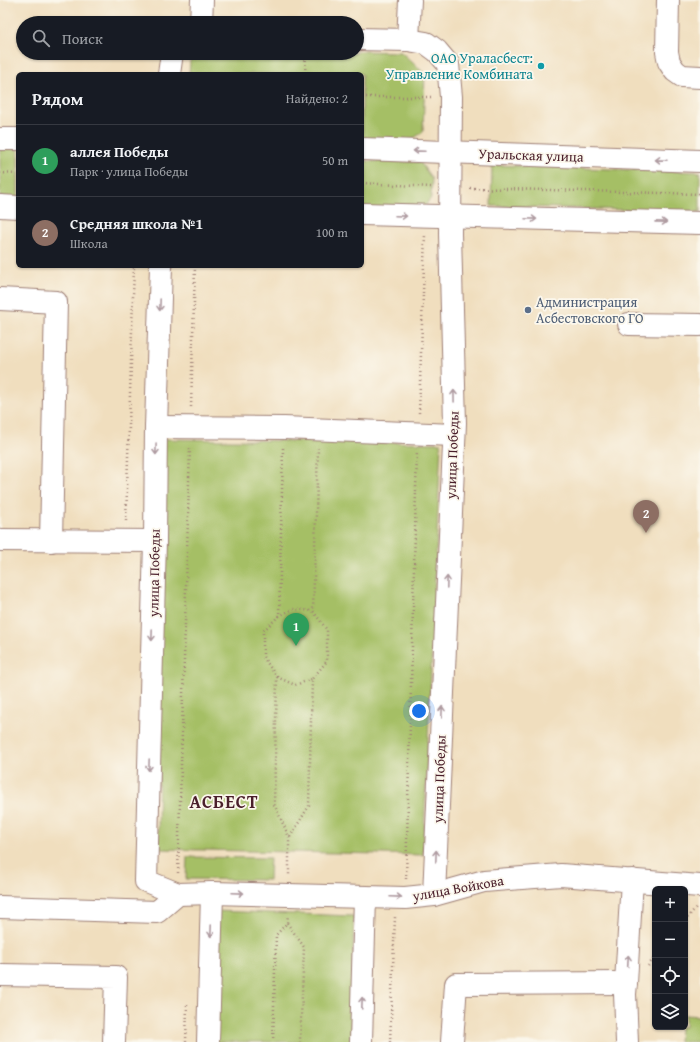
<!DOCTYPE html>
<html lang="ru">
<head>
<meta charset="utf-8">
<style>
	body { margin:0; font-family:"Gentium Book Plus",serif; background:#242831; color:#f1f3f6 }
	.controls { position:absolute; right:12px; bottom:12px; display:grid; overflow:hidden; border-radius:6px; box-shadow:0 1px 3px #0004 }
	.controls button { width:36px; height:36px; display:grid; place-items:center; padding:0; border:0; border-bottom:1px solid #363941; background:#171b24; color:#f1f3f6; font:20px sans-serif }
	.you { position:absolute; left:419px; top:711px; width:14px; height:14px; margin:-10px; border:3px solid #fff; border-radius:50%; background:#1a73e8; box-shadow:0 0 0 6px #1a73e833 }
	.badge { display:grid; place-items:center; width:26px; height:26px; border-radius:50%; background:#1a73e8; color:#fff; font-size:13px; font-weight:700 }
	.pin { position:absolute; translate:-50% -33px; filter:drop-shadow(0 1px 2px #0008) }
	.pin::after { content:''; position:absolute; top:21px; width:14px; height:12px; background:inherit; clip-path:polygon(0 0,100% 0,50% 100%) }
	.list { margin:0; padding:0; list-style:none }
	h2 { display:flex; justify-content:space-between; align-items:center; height:52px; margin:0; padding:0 16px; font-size:17px }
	h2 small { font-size:13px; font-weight:400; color:#9ea1a6 }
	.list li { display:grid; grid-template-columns:26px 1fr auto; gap:12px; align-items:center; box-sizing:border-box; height:72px; padding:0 16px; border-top:1px solid #363941 }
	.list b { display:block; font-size:15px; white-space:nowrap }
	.list p { margin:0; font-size:13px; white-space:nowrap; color:#9ea1a6 }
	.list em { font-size:13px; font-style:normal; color:#9ea1a6 }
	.icon { flex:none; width:22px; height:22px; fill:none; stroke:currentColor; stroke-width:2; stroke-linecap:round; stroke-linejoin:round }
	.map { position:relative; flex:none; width:700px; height:1042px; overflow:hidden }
	.search { position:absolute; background:#171b24; box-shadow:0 1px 3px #0004; left:16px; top:16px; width:348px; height:44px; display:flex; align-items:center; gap:10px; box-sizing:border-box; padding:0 14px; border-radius:22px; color:#9ea1a6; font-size:15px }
	.panel { position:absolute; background:#171b24; box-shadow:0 1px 3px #0004; left:16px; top:72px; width:348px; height:196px; border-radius:6px }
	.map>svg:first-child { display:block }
	.green { fill:#a5bf65; stroke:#786f48 }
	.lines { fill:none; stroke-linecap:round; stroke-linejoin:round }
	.minor-casing { stroke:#9d7e74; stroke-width:24 }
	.path { stroke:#9d7e74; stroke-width:2.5; stroke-dasharray:1 3; stroke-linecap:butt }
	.minor { stroke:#fff; stroke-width:22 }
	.oneway { stroke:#ae9aa0 }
	.culture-dot { fill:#0f9aa8; stroke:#fbf7ec; stroke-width:1.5 }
	.service-dot { fill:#5c6f8a; stroke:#fbf7ec; stroke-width:1.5 }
	.labels { text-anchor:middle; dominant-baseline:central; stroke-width:3.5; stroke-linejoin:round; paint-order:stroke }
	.culture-label { font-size:14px; fill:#0d838f; stroke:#fbf7ec; text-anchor:end }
	.street-label { font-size:14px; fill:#4a1f2b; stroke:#fbf7ec }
	.service-label { font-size:14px; fill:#4e5e75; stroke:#fbf7ec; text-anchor:start }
	.district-label { font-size:18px; font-weight:bold; letter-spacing:1px; fill:#4a1f2b; stroke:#fbf7ec }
</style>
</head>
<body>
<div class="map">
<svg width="700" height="1042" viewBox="0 0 700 1042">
	<rect width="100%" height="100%" fill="#fbf7ec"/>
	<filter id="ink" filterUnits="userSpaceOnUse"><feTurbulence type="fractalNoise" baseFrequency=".025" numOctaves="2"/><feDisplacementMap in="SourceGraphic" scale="8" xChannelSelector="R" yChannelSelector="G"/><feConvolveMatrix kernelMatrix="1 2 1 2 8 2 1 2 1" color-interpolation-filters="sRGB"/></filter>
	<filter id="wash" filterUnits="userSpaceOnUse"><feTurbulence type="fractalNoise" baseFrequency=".012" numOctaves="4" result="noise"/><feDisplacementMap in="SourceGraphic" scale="16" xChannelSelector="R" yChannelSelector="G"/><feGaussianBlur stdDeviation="0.9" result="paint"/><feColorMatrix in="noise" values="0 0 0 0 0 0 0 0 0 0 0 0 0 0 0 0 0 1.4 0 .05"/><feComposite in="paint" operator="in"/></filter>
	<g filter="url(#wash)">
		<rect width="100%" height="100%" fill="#f0debe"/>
		<g class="green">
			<path d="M357,51l44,1 24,22 -2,58 -18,12 -43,-2v-68h-173l1,-13 7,-8h160z"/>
			<rect x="0" y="149" width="18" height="48"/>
			<path d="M362,161l58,1 12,17 -1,19 -10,13 -59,-3z"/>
			<path d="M492,165l208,7v40l-209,-6z"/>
			<path d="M162,439l279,4 -18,412 -265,-6z"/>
			<path d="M187,857l83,1 -1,22 -83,-1z"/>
			<path d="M216,911l138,5 -3,126h-137z"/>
			<path d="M685,1015l15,1v26h-21l1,-15h5z"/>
		</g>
	</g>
	<g filter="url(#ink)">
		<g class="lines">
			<g class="minor-casing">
				<g id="minor">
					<path d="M668,0l-1,52 2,10 6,9 7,5 18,1"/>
					<path d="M201,23l1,-23"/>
					<path d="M357,39l51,1 18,3 11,8 11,13 3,33 -1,137 5,189 -21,472"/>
					<path d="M408,40l2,-40"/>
					<path d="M169,74l3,-21"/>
					<path d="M0,139h18"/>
					<path d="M362,149l338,12"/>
					<path d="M0,206l18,1"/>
					<path d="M362,214l338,9"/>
					<path d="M161,266l-5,161 -1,114 -9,340 32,13 34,-1 193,5 29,-3 50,-14 77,-6 139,11"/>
					<path d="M0,299l56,3 -5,239"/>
					<path d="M629,324l71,1"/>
					<path d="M156,427l128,1 170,7"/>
					<path d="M0,540l155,1"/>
					<path d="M0,907l157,5 21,-18"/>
					<path d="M0,975l116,2 -2,65"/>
					<path d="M208,1042l4,-149"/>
					<path d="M361,1042l4,-145"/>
					<path d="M452,1042l4,-58 170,-1"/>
					<path d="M627,1042l-2,-48 1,-11 6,-103"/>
				</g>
			</g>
			<g class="path">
				<path d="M305,73l1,-20"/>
				<path d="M298,74l7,-1 4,1"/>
				<path d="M362,97h69"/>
				<path d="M0,173l18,1"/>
				<path d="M362,183l69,4"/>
				<path d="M470,188l230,6"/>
				<path d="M191,407l4,-141"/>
				<path d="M419,413l6,-179"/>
				<path d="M283,448l-4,168 -16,15v26l14,20 -3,127 15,33v39"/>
				<path d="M126,521l8,-255"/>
				<path d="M279,616l14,-7 20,2"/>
				<path d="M277,677l18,8 17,-6"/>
				<path d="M290,837l19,-31 3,-127 15,-18v-31l-14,-19 5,-163"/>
				<path d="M178,873l12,-427"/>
				<path d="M406,879l11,-427"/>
				<path d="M685,921l12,-15"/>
				<path d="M287,923l17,24 -4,95"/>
				<path d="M648,966l7,-9"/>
				<path d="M186,1042l1,-37"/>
				<path d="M273,1042l3,-107 11,-12 1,-8"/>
				<path d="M390,1042l5,-125"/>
			</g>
			<use href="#minor" class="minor"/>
		</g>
		<defs><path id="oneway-shaft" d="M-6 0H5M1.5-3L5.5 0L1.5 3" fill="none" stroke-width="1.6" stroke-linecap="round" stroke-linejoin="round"/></defs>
		<g class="oneway">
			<use href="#oneway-shaft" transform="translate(419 151) rotate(-178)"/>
			<use href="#oneway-shaft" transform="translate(661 160) rotate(-178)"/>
			<use href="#oneway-shaft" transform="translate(401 216) rotate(2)"/>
			<use href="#oneway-shaft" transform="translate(531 219) rotate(2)"/>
			<use href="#oneway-shaft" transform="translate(661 222) rotate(1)"/>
			<use href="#oneway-shaft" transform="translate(160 305) rotate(92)"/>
			<use href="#oneway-shaft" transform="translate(454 396) rotate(-91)"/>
			<use href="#oneway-shaft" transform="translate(156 449) rotate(91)"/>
			<use href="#oneway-shaft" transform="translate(447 582) rotate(-88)"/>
			<use href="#oneway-shaft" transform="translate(152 635) rotate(92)"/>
			<use href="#oneway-shaft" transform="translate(442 712) rotate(-88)"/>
			<use href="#oneway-shaft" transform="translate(149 765) rotate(92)"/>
			<use href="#oneway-shaft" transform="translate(436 856) rotate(-88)"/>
			<use href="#oneway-shaft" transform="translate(238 893) rotate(2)"/>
			<use href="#oneway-shaft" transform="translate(396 897) rotate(2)"/>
			<use href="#oneway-shaft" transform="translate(211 931) rotate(92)"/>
			<use href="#oneway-shaft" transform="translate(628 961) rotate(-87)"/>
			<use href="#oneway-shaft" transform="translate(362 1003) rotate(-88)"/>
		</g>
	</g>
	<circle class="culture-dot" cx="541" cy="66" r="4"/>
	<circle class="service-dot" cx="528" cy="310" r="4"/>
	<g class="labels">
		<g class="culture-label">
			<text x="533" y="58">ОАО Ураласбест:<tspan x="533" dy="16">Управление Комбината</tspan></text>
		</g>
		<g class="street-label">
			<text transform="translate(531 155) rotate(2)">Уральская улица</text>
			<text transform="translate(452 455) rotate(-88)">улица Победы</text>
			<text transform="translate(154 573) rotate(-89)">улица Победы</text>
			<text transform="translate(439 779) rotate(-88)">улица Победы</text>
			<text transform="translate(458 888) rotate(-10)">улица Войкова</text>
		</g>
		<g class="service-label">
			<text x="536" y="302">Администрация<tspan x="536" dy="16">Асбестовского ГО</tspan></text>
		</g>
		<g class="district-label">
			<text x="224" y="801">АСБЕСТ</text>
		</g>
	</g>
</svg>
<div class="controls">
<button>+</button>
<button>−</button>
<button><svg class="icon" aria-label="locate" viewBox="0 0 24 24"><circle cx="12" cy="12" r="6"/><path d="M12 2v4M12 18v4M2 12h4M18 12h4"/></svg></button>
<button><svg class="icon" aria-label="layers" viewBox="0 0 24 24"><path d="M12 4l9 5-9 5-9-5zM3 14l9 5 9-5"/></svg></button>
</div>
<div class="you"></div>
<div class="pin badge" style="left:296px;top:646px;background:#2e9e5b">1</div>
<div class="pin badge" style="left:646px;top:533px;background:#8d6e63">2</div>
<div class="search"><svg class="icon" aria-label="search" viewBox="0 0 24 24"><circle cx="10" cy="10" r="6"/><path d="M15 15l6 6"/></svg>Поиск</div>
<section class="panel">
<h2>Рядом<small>Найдено: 2</small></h2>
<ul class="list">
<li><span class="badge" style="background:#2e9e5b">1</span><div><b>аллея Победы</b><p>Парк · улица Победы</p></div><em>50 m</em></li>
<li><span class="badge" style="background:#8d6e63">2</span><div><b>Средняя школа №1</b><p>Школа</p></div><em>100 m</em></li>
</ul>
</section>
</div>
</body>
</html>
